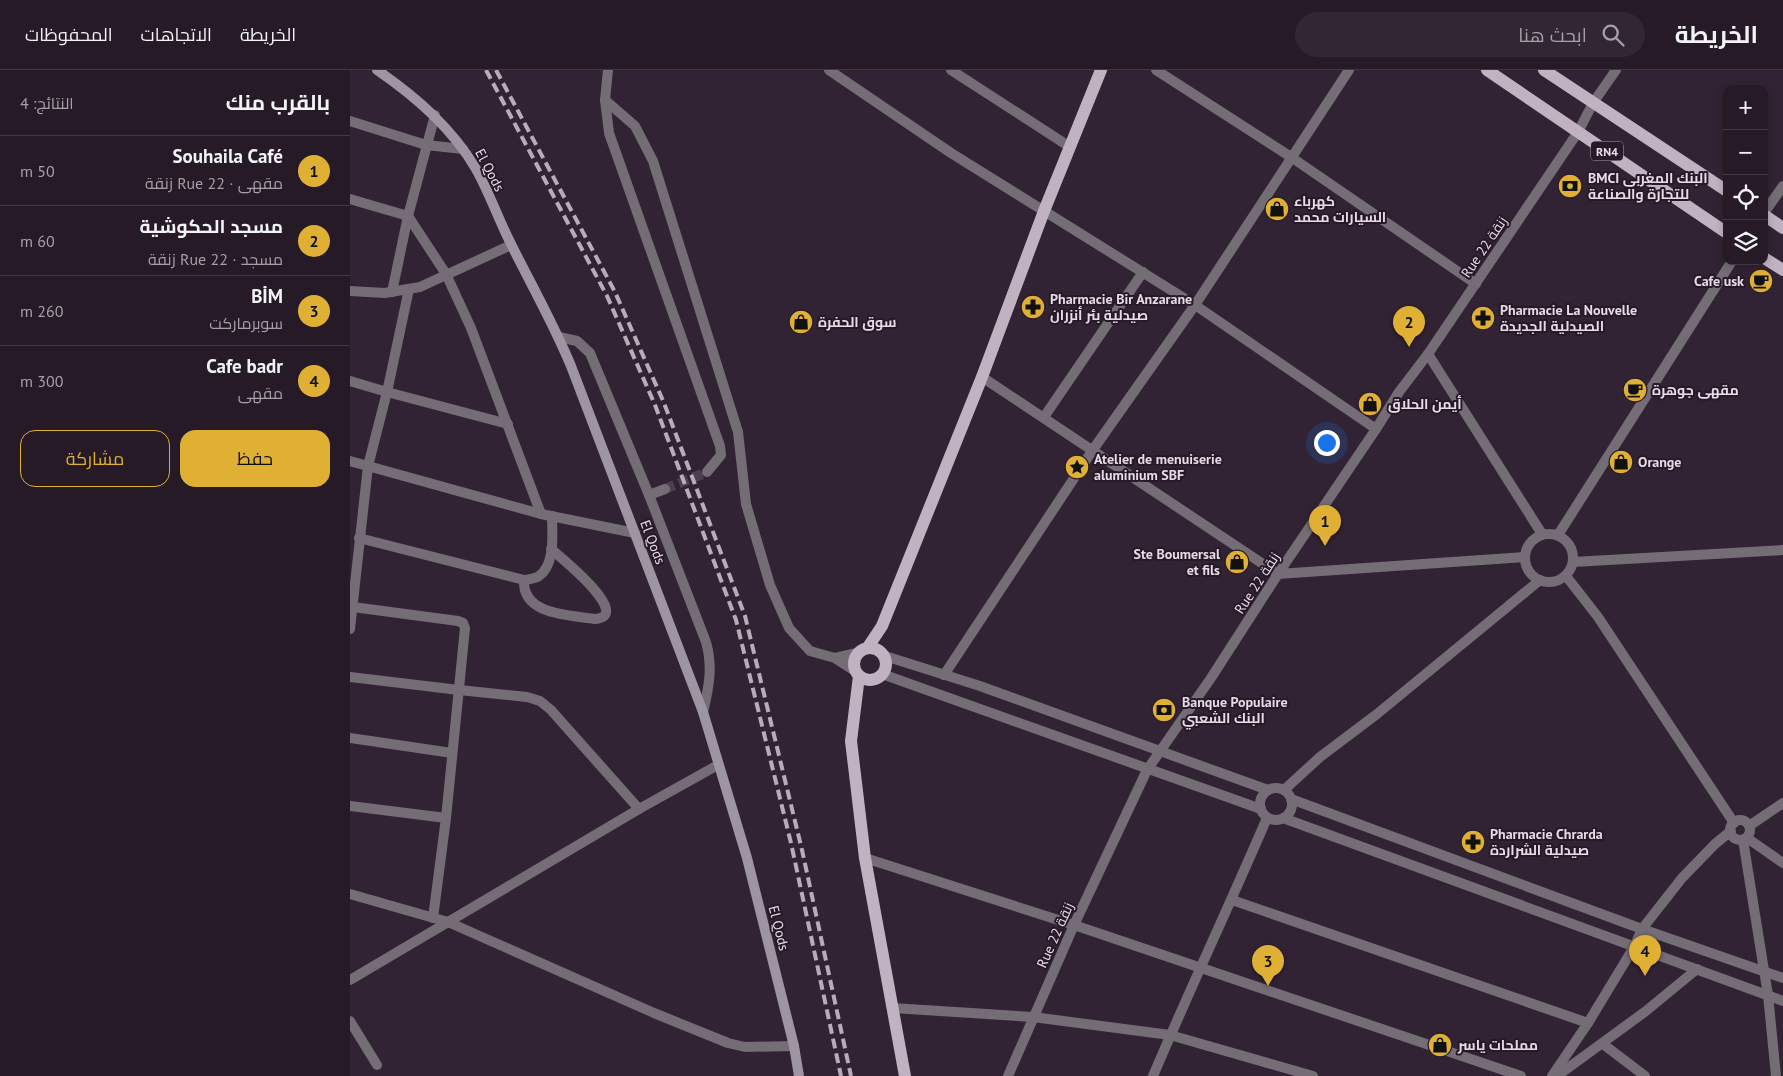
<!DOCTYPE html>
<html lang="ar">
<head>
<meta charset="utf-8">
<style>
	body { margin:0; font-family:"PT Sans",Cairo,sans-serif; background:#312732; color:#f1f3f6; direction:rtl }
	.controls { position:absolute; right:15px; top:15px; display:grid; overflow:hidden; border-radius:10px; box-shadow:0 2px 8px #0003 }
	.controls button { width:45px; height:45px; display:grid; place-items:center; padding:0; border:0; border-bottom:1px solid #423843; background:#251a26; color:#f1f3f6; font:25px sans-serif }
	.you { position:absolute; left:976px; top:372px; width:18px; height:18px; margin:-12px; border:4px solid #fff; border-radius:50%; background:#1a73e8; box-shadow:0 0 0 8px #1a73e833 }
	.badge { display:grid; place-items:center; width:32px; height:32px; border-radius:50%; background:#dfb034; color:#111; font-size:16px; font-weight:700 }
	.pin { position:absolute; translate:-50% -41px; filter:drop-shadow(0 1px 2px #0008) }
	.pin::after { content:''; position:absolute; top:26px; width:18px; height:15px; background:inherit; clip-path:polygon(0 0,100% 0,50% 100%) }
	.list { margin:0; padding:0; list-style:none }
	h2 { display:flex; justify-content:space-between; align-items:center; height:65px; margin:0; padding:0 20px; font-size:21px }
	h2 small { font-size:16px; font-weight:400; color:#a3a1a7 }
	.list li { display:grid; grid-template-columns:32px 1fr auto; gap:15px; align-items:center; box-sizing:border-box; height:70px; padding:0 20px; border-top:1px solid #423843 }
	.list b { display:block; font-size:19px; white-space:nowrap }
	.list p { margin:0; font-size:16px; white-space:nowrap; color:#a3a1a7 }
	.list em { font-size:16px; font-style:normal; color:#a3a1a7 }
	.actions { display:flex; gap:10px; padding:15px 20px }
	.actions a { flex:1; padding:11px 0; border:1px solid #dfb034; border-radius:15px; text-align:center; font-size:18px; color:#dfb034 }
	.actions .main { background:#dfb034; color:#111 }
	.icon { flex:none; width:28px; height:28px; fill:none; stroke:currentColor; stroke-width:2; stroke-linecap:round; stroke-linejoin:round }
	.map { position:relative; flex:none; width:1433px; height:1006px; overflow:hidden; direction:ltr }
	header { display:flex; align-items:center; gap:30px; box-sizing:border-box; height:70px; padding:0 25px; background:#251a26; border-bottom:1px solid #423843 }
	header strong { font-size:24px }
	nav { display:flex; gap:28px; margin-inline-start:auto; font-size:18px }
	.search { width:350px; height:45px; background:#312732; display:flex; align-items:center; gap:12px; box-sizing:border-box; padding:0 18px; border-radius:28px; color:#a3a1a7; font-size:19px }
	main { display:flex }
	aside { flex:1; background:#251a26 }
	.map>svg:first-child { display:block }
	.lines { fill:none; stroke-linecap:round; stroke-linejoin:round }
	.street-tunnel { stroke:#4c3f4e; stroke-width:10; stroke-dasharray:10 5; stroke-linecap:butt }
	.street { stroke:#746d75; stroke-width:10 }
	.secondary { stroke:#9f94a1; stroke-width:10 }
	.primary { stroke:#c1b2c2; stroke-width:12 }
	.rail { stroke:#b7adb8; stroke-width:4; stroke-dasharray:10 5; stroke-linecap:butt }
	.labels { text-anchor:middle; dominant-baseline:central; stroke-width:4; stroke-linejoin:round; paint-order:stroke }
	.shield { fill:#271928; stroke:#aca2ad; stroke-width:1 }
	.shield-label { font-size:12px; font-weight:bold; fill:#e5dce6 }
	.street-label { font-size:14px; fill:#e5dce6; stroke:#271928 }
	.poi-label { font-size:14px; font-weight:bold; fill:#e5dce6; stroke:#271928; text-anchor:start }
</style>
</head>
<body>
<header>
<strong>الخريطة</strong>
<div class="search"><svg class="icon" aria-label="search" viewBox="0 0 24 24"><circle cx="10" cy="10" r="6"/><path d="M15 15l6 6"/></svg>ابحث هنا</div>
<nav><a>الخريطة</a><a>الاتجاهات</a><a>المحفوظات</a></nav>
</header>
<main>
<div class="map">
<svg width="1433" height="1006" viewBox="0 0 1433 1006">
	<rect width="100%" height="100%" fill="#312333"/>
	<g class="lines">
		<path class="street-tunnel" d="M315,419l42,-17"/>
		<g class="street">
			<path d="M258,0l-3,30 4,33 111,313 1,9 -14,17"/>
			<path d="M479,0l122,83 244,152 181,124"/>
			<path d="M601,0l119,77"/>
			<path d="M806,0l135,87 185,127"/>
			<path d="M255,30l30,26 18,35 85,271 8,72 24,81 19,43 21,23 25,7"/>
			<path d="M0,51l76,24 37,4"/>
			<path d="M0,129l58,17 38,58 25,54 70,186"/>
			<path d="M1414,143l19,-27"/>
			<path d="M59,219l-22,103 121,32"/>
			<path d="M0,221l35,2 35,-6 91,-42"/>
			<path d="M42,222l16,-76 27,-101"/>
			<path d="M209,267l18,4 13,12 59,142 57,147c7,25 3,45 -3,70"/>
			<path d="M1078,284l114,180"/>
			<path d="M632,307l296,197 247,-17"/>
			<path d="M0,311l37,11 -19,74 -18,163"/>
			<path d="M694,347l99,-145"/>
			<path d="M0,391l191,53 94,19"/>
			<path d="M299,425l16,-6"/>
			<circle cx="1199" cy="488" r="24"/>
			<path d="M1208,465l174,-274"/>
			<path d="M9,468l165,42c5,-1 11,-1 15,-4 17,-12 13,-43 13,-60"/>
			<path d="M1223,492l210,-12"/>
			<path d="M1216,506l32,41 136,206"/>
			<path d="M174,510c-2,35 45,35 71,39 39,-3 -36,-63 -44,-70"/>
			<path d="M3,537l105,14 5,2 2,5 -19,190 -13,100"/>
			<path d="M535,586l95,30 288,104"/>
			<path d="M505,601l-20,-13 22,-5"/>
			<path d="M532,604l379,135"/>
			<path d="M594,605l148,-224 103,-146 154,-235"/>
			<path d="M0,607l109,13 68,7 13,4 11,9 88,99"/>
			<path d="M0,668l102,15"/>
			<circle cx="926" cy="734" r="16"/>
			<path d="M934,720l36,-33 57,-43 163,-134"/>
			<path d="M941,729l351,130 141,49"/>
			<path d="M0,736l96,12"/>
			<path d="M933,748l500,183"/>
			<circle cx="1390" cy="760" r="10"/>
			<path d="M1399,756l34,-23"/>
			<path d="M1397,768l36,25"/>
			<path d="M1393,770l25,155 8,81"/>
			<path d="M515,788l209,67 447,151"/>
			<path d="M0,824l98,28 206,91 74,30 17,4 49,-1"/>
			<path d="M882,830l356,123"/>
			<path d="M0,910l289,-171 79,-44"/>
			<path d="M543,938l140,9 137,18 143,41"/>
			<path d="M0,951l27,44"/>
			<path d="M1253,974l42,32"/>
			<path d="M658,1006l66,-151 73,-155 64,-92 67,-104 98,-145 23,-37 29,-38 150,-222 15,-29 23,-33"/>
			<path d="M803,1006c37,-87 77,-172 114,-258"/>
			<path d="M1202,1006l36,-53 46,-76 8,-18 40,-51 33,-34 16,-13"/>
			<path d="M1207,1006l89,-65 51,-42"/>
		</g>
		<path class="secondary" d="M27,0c39,27 75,58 99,99 14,25 23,52 36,77 20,40 42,79 59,120l132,346 44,146 47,188 5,30"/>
		<g class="primary">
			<path d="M1137,0l240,163"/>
			<path d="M1194,0l183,121"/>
			<path d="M1414,145l19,13"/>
			<path d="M1414,188l19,12"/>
			<path d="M518,577l14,-21 100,-249 62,-166 57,-141"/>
			<circle cx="520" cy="594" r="16"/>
			<path d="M509,606l-8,65 14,117 40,218"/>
		</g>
		<g class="rail">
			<path d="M136,0l121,226 48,109 81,215 55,223 50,233"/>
			<path d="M146,0l119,222 49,111 81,213 57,234 49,226"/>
		</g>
	</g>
	<defs>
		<g id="bank-disc" transform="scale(1.25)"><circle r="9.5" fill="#dfb034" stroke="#271928"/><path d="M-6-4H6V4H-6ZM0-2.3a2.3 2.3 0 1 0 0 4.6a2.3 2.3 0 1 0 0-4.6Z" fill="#111"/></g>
		<g id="shop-disc" transform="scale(1.25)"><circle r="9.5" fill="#dfb034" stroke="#271928"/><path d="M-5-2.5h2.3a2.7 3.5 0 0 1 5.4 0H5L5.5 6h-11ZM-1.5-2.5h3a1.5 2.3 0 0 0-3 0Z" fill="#111"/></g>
		<g id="cafe-disc" transform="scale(1.25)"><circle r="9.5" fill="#dfb034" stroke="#271928"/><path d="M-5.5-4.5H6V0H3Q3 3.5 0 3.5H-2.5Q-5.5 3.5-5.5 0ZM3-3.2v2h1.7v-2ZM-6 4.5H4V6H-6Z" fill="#111"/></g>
		<g id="pharmacy-disc" transform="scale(1.25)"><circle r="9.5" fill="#dfb034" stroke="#271928"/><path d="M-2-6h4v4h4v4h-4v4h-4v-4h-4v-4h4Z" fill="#111"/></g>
		<g id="sight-disc" transform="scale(1.25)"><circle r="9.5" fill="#dfb034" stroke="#271928"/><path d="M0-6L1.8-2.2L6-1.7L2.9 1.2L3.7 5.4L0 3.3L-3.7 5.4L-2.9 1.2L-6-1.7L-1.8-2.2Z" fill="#111"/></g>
	</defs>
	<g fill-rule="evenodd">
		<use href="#bank-disc" x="1220" y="116"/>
		<use href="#shop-disc" x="927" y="139"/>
		<use href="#cafe-disc" x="1411" y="211"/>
		<use href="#pharmacy-disc" x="683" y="237"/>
		<use href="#pharmacy-disc" x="1133" y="248"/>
		<use href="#shop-disc" x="451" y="252"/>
		<use href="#cafe-disc" x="1285" y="320"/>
		<use href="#shop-disc" x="1020" y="334"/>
		<use href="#shop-disc" x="1271" y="392"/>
		<use href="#sight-disc" x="727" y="397"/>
		<use href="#shop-disc" x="887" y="492"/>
		<use href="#bank-disc" x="814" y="640"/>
		<use href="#pharmacy-disc" x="1123" y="772"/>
		<use href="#shop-disc" x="1090" y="975"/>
	</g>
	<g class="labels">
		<rect class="shield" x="1241" y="71.5" width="32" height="19" rx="4"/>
		<g class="shield-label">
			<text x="1257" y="81">RN4</text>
		</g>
		<g class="street-label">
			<text transform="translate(140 100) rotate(62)">El Qods</text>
			<text transform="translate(1134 177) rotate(-56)">Rue 22 زنقة</text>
			<text transform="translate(303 472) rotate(69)">El Qods</text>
			<text transform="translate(907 513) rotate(-57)">Rue 22 زنقة</text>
			<text transform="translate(429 858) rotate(76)">El Qods</text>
			<text transform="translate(705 865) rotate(-66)">Rue 22 زنقة</text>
		</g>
		<g class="poi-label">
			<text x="1238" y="108">BMCI البنك المغربي<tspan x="1238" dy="16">للتجارة والصناعة</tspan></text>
			<text x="944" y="131">كهرباء<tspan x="944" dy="16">السيارات محمد</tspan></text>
			<text x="1394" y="211" text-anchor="end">Cafe usk</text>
			<text x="700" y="229">Pharmacie Bir Anzarane<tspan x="700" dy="16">صيدلية بئر أنزران</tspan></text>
			<text x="1150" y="240">Pharmacie La Nouvelle<tspan x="1150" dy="16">الصيدلية الجديدة</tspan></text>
			<text x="468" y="252">سوق الحفرة</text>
			<text x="1302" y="320">مقهى جوهرة</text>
			<text x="1038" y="334">أيمن الحلاق</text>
			<text x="744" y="389">Atelier de menuiserie<tspan x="744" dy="16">aluminium SBF</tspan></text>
			<text x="1288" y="392">Orange</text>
			<text x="870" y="484" text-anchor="end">Ste Boumersal<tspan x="870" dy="16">et fils</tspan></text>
			<text x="832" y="632">Banque Populaire<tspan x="832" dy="16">البنك الشعبي</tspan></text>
			<text x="1140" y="764">Pharmacie Chrarda<tspan x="1140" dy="16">صيدلية الشراردة</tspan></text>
			<text x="1108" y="975">مملحات ياسر</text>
		</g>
	</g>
</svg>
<div class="controls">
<button>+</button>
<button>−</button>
<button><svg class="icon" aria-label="locate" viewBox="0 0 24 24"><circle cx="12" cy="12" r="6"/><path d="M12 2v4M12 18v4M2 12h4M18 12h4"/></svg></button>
<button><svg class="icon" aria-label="layers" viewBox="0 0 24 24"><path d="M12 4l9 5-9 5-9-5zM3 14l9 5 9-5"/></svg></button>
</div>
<div class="you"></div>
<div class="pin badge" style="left:975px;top:476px">1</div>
<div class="pin badge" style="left:1059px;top:277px">2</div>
<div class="pin badge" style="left:918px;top:916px">3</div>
<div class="pin badge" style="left:1295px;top:906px">4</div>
</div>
<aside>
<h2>بالقرب منك<small>النتائج: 4</small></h2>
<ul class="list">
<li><span class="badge">1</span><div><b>Souhaila Café</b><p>مقهى · Rue 22 زنقة</p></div><em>50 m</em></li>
<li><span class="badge">2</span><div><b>مسجد الحكوشية</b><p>مسجد · Rue 22 زنقة</p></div><em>60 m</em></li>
<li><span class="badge">3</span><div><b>BİM</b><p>سوبرماركت</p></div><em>260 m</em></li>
<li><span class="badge">4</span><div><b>Cafe badr</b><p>مقهى</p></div><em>300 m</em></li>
</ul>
<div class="actions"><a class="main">حفظ</a><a>مشاركة</a></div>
</aside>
</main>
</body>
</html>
